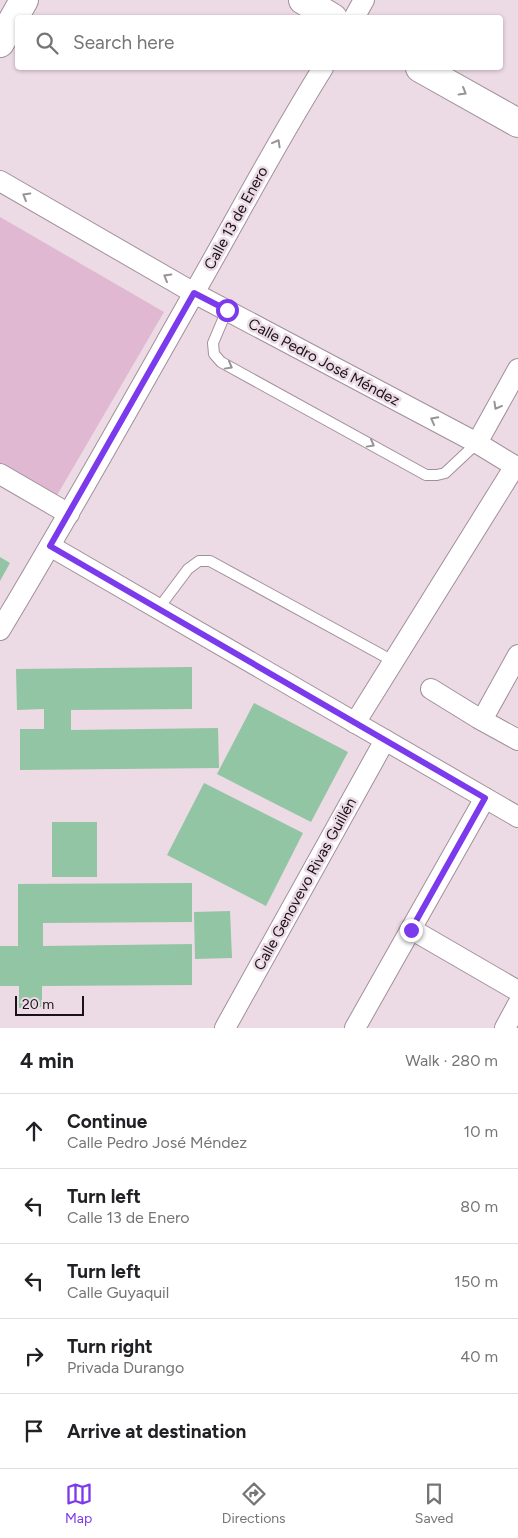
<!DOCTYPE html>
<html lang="en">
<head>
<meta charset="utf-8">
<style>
	body { margin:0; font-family:Figtree,sans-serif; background:#f6f6f6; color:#202124 }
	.scale { position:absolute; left:15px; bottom:12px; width:69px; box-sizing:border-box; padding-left:5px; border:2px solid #181216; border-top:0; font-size:14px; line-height:18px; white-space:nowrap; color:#181216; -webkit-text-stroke:4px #ecdae5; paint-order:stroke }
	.stop { position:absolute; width:15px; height:15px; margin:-11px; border:4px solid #7c3aed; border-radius:50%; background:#fff }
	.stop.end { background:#7c3aed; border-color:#fff; box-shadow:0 1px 5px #0008 }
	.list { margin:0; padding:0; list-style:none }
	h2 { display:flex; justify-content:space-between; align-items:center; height:65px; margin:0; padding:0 20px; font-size:21px }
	h2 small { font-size:16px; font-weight:400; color:#757577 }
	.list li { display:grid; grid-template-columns:32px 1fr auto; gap:15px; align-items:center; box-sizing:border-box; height:75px; padding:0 20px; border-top:1px solid #e0e0e0 }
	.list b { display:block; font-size:19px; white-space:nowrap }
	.list p { margin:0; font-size:16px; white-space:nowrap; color:#757577 }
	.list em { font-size:16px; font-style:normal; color:#757577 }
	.icon { flex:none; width:28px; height:28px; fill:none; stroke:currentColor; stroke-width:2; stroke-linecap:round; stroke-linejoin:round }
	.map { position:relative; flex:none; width:518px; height:1028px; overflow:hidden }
	.search { position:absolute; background:#fff; box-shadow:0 1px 4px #0004; left:15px; right:15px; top:15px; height:55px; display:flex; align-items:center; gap:12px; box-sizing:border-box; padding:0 18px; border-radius:5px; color:#757577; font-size:19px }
	.sheet { height:440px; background:#fff }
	nav { display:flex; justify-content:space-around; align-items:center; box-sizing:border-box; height:70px; border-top:1px solid #e0e0e0; background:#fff; font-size:14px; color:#757577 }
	nav a { display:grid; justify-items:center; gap:2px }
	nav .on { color:#7c3aed }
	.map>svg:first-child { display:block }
	.green { fill:#e0b8d1 }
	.building { fill:#92c5a3 }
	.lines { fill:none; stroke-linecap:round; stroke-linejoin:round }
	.service-casing { stroke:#a1909b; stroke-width:12 }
	.minor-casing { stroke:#a1909b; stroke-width:22 }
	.secondary-casing { stroke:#a1909b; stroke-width:30 }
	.primary-casing { stroke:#a1909b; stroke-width:30 }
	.service { stroke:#fff; stroke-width:10 }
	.minor { stroke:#fff; stroke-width:20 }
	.secondary { stroke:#fff; stroke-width:28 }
	.primary { stroke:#fff; stroke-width:28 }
	.oneway { stroke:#979496 }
	.route { stroke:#7c3aed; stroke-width:6 }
	.labels { text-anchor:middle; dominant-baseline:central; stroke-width:5; stroke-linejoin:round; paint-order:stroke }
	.street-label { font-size:15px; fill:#181216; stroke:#ecdae5 }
</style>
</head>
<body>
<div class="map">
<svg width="518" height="1028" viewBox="0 0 518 1028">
	<rect width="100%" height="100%" fill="#ecdae5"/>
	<path class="green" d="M0,217l164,95 -108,185 -56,-32z"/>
	<g class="building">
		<path d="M0,557l10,6 -10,18z"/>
		<path d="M192,667v42l-121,1v20l147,-2 1,40 -199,2v-41h24v-20l-27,1 -1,-41z"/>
		<path d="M254,703l94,49 -37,70 -94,-48z"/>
		<path d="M204,783l99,50 -37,73 -99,-51z"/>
		<rect x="52" y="822" width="45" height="55"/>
		<path d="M192,883v39l-149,1v23l149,-2v41l-150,1v21l-23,1v-22h-19v-40h18v-62z"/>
		<path d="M230,911l2,47 -37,1 -1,-47z"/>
	</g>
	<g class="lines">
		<g class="service-casing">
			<g id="service">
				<path d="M227,310l-14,33 1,11 7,8 205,113h11l8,-2 32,-30"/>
				<path d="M158,609l30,-40 11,-8h11l183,100"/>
			</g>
		</g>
		<g class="minor-casing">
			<g id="minor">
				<path d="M354,18l10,-18"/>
				<path d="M0,181l194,112 283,150 41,25"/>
				<path d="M477,443l41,-74"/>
				<path d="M0,474l69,40"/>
				<path d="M50,546l468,271"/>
				<path d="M0,630c67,-111 130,-224 194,-337 43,-75 83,-152 129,-225"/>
				<path d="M431,689l47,29 40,22"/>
				<path d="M482,720l36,-65"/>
				<path d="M355,723l160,-257"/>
				<path d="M411,929l107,62"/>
				<path d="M225,1028l160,-288"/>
				<path d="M355,1028l130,-230"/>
				<path d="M505,1028l13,-24"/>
			</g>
		</g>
		<g class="secondary-casing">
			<g id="secondary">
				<path d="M303,0l30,18"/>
				<path d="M420,68l98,55"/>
			</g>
		</g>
		<g class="primary-casing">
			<path id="primary" d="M0,43l24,-43"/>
		</g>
		<use href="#service" class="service"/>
		<use href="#minor" class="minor"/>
		<use href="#secondary" class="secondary"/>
		<use href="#primary" class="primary"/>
	</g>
	<defs><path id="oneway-chevron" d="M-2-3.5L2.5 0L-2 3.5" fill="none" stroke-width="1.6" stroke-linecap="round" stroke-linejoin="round" transform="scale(1.25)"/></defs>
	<g class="oneway">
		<use href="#oneway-chevron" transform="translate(463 92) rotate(30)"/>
		<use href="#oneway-chevron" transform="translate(277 143) rotate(-61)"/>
		<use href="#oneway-chevron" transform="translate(26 196) rotate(-150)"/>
		<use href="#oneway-chevron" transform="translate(167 277) rotate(-150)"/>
		<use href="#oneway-chevron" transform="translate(229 366) rotate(29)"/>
		<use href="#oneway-chevron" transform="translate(497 406) rotate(119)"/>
		<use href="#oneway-chevron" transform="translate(434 420) rotate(-152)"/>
		<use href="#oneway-chevron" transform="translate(371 444) rotate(29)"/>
	</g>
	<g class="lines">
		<path class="route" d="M227,310l-33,-17 -144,253 435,252 -74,132"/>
	</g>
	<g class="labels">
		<g class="street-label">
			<text transform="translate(236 218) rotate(-61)">Calle 13 de Enero</text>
			<text transform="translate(324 362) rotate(28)">Calle Pedro José Méndez</text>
			<text transform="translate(305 884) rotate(-61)">Calle Genovevo Rivas Guillén</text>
		</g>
	</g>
</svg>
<div class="scale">20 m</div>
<div class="stop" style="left:227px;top:310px"></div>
<div class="stop end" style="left:411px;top:930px"></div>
<div class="search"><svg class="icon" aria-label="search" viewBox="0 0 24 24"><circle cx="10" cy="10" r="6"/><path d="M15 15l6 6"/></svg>Search here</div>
</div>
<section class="sheet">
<h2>4 min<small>Walk · 280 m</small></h2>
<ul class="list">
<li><svg class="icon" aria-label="ahead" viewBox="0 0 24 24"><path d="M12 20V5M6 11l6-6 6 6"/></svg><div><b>Continue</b><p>Calle Pedro José Méndez</p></div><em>10 m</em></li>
<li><svg class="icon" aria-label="left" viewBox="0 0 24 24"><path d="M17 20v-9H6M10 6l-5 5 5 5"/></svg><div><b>Turn left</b><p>Calle 13 de Enero</p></div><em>80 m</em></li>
<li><svg class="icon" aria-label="left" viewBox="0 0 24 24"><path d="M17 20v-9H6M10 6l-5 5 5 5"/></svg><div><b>Turn left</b><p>Calle Guyaquil</p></div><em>150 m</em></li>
<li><svg class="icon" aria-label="right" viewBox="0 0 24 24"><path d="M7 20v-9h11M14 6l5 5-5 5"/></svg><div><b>Turn right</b><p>Privada Durango</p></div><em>40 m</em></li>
<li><svg class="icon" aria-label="arrive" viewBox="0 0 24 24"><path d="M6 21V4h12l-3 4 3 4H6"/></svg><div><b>Arrive at destination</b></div></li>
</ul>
</section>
<nav>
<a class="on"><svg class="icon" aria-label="map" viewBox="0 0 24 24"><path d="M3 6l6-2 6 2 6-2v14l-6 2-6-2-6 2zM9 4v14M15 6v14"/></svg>Map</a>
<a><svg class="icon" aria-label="directions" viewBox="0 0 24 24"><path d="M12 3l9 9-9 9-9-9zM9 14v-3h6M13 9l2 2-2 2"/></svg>Directions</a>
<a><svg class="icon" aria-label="saved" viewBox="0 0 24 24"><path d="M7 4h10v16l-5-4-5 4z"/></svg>Saved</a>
</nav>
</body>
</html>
